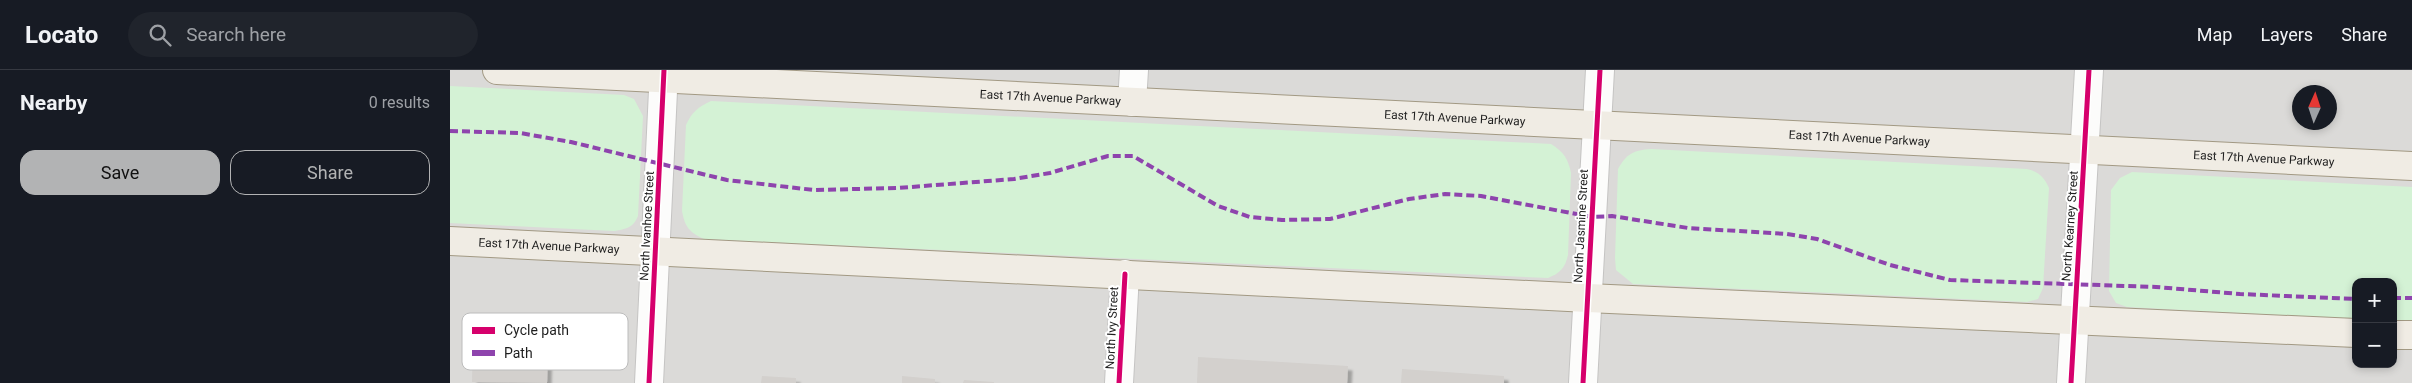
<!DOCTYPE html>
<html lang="en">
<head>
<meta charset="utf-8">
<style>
	body { margin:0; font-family:Roboto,sans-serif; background:#20242c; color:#f1f3f6 }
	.controls { position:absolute; right:15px; bottom:15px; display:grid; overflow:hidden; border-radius:10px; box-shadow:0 2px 8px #0003 }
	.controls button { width:45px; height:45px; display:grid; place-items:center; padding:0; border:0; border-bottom:1px solid #363941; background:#171b24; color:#f1f3f6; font:25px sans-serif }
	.compass { position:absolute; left:1842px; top:15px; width:45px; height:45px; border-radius:50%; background:#171b24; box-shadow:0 2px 8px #0003; rotate:3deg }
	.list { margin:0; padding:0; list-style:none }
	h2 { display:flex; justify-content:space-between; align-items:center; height:65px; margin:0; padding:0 20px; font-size:21px }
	h2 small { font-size:16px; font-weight:400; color:#9ea1a6 }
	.actions { display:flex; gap:10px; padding:15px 20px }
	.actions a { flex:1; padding:11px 0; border:1px solid #b2b3b4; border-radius:15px; text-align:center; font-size:18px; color:#b2b3b4 }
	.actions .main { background:#b2b3b4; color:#111 }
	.icon { flex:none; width:28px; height:28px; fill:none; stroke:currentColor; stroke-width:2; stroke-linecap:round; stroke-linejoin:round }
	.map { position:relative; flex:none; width:1962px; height:313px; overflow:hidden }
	header { display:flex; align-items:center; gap:30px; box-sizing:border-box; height:70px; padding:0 25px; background:#171b24; border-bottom:1px solid #363941 }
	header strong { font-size:24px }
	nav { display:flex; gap:28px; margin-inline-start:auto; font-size:18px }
	.search { width:350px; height:45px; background:#20242c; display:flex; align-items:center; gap:12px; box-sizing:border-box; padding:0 18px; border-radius:28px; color:#9ea1a6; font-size:19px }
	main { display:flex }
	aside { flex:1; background:#171b24 }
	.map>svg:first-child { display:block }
	.residential { fill:#dbdad8; fill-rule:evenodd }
	.park { fill:#d4f2d5 }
	.building { fill:#d3d0cd; filter:url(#shadow) }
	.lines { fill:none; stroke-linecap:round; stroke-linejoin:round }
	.minor-casing { stroke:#c5c4c3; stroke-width:30 }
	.major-casing { stroke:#a29983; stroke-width:30 }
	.minor { stroke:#fcfcfb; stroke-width:28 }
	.major { stroke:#f0ece4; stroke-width:28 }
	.quiet { stroke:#8e44ad; stroke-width:4; stroke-dasharray:8 4; stroke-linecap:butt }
	.cycleway-casing { stroke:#fff; stroke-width:8 }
	.cycleway { stroke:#d6006c; stroke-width:5 }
	.labels { text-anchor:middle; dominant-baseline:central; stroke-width:4; stroke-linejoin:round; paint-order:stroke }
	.street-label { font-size:12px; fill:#1e1e1e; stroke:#fff }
	.key { fill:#fff; stroke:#bcbcbc; stroke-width:1 }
	.key-label { font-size:14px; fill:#1e1e1e }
</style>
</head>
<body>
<header>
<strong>Locato</strong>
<div class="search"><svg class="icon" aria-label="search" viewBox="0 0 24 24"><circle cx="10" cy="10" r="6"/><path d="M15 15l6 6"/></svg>Search here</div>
<nav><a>Map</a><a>Layers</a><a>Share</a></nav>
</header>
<main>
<aside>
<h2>Nearby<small>0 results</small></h2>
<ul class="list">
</ul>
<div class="actions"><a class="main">Save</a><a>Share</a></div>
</aside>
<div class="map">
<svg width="1962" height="313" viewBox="0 0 1962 313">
	<defs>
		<filter id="shadow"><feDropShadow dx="4.5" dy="4.5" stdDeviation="1" flood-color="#0004"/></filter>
	</defs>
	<rect width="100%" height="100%" fill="#eceae7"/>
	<path class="residential" d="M0,0h1962v313h-1962zM1850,22h30v30h-30zM1906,212h37v82h-37z"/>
	<g class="park">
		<path d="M0,16l174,9 10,4 9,17 -5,100c-5,12 -12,13 -24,15l-164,-8z"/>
		<path d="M261,31l840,43c13,8 17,15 20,29l-3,82c-3,13 -8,18 -20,23l-844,-39c-15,-7 -19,-12 -22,-28l4,-86c6,-13 12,-18 25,-24z"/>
		<path d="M1201,79l376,20c12,3 17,8 22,19l-6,100 -5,11 -11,3 -394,-18 -17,-14 -1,-12 3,-89c8,-15 16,-19 33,-20z"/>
		<path d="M1682,102l280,15v135l-19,-1v-39h-37v37l-229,-12 -11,-4 -7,-12 2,-101 9,-12z"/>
	</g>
	<g class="building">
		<path d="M23,270l75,2 -1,41 -75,-1z"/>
		<path d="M748,287l150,9 -1,17h-150z"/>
		<path d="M952,299l102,7v7h-103z"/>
		<path d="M312,306l34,2v5h-35z"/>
		<path d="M452,306l33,3v4h-33z"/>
		<path d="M514,310l30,2v1h-31z"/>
	</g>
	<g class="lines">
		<g class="minor-casing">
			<g id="minor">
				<path d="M682,32l2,-32"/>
				<path d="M199,313l15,-313"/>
				<path d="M669,313l6,-109"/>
				<path d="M1133,313l17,-313"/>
				<path d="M1621,313l18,-313"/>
			</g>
		</g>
		<g class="major-casing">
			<g id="major">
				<path id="s1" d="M47,0l1915,96"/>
				<path id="s2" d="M0,171l1138,57 768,35"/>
				<path d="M1943,265h19"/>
			</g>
		</g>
		<use href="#minor" class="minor"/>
		<use href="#major" class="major"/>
		<g class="quiet">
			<path d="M0,61l70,2 51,9 156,38 87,10 84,-2 116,-9 36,-6 58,-17h25l85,50 32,11 32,3 48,-1 79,-20 36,-5 36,2 111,21 20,-1 76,12 99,6 30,5 73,26 60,15 206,7 84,7 116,5"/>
			<path d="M1943,228h19"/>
		</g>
		<g class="cycleway-casing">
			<g id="cycleway">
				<path d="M199,313l15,-313"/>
				<path d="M669,313l6,-109"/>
				<path d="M1133,313l17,-313"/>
				<path d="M1621,313l18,-313"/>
			</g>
		</g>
		<use href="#cycleway" class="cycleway"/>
	</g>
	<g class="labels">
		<g class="street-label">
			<text stroke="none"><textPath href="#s1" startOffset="554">East 17th Avenue Parkway</textPath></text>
			<text stroke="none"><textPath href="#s1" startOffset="959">East 17th Avenue Parkway</textPath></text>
			<text stroke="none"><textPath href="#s1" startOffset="1364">East 17th Avenue Parkway</textPath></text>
			<text stroke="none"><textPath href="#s1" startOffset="1769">East 17th Avenue Parkway</textPath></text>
			<text transform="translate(197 156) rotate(-87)">North Ivanhoe Street</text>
			<text transform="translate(1131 156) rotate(-87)">North Jasmine Street</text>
			<text transform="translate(1620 156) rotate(-86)">North Kearney Street</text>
			<text stroke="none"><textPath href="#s2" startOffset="99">East 17th Avenue Parkway</textPath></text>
			<text transform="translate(662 258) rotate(-87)">North Ivy Street</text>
		</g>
	</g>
	<rect x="12" y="243" width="166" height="57" rx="8" class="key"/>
	<rect x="22" y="257" width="23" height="7" fill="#d6006c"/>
	<rect x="22" y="280" width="23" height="6" fill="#8e44ad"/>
	<g class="key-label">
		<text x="54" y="265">Cycle path</text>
		<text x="54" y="288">Path</text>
	</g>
</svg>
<div class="controls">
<button>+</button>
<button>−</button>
</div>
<svg class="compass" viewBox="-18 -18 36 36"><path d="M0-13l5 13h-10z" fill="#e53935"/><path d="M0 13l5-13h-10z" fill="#9ea1a6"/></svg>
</div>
</main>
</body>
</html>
